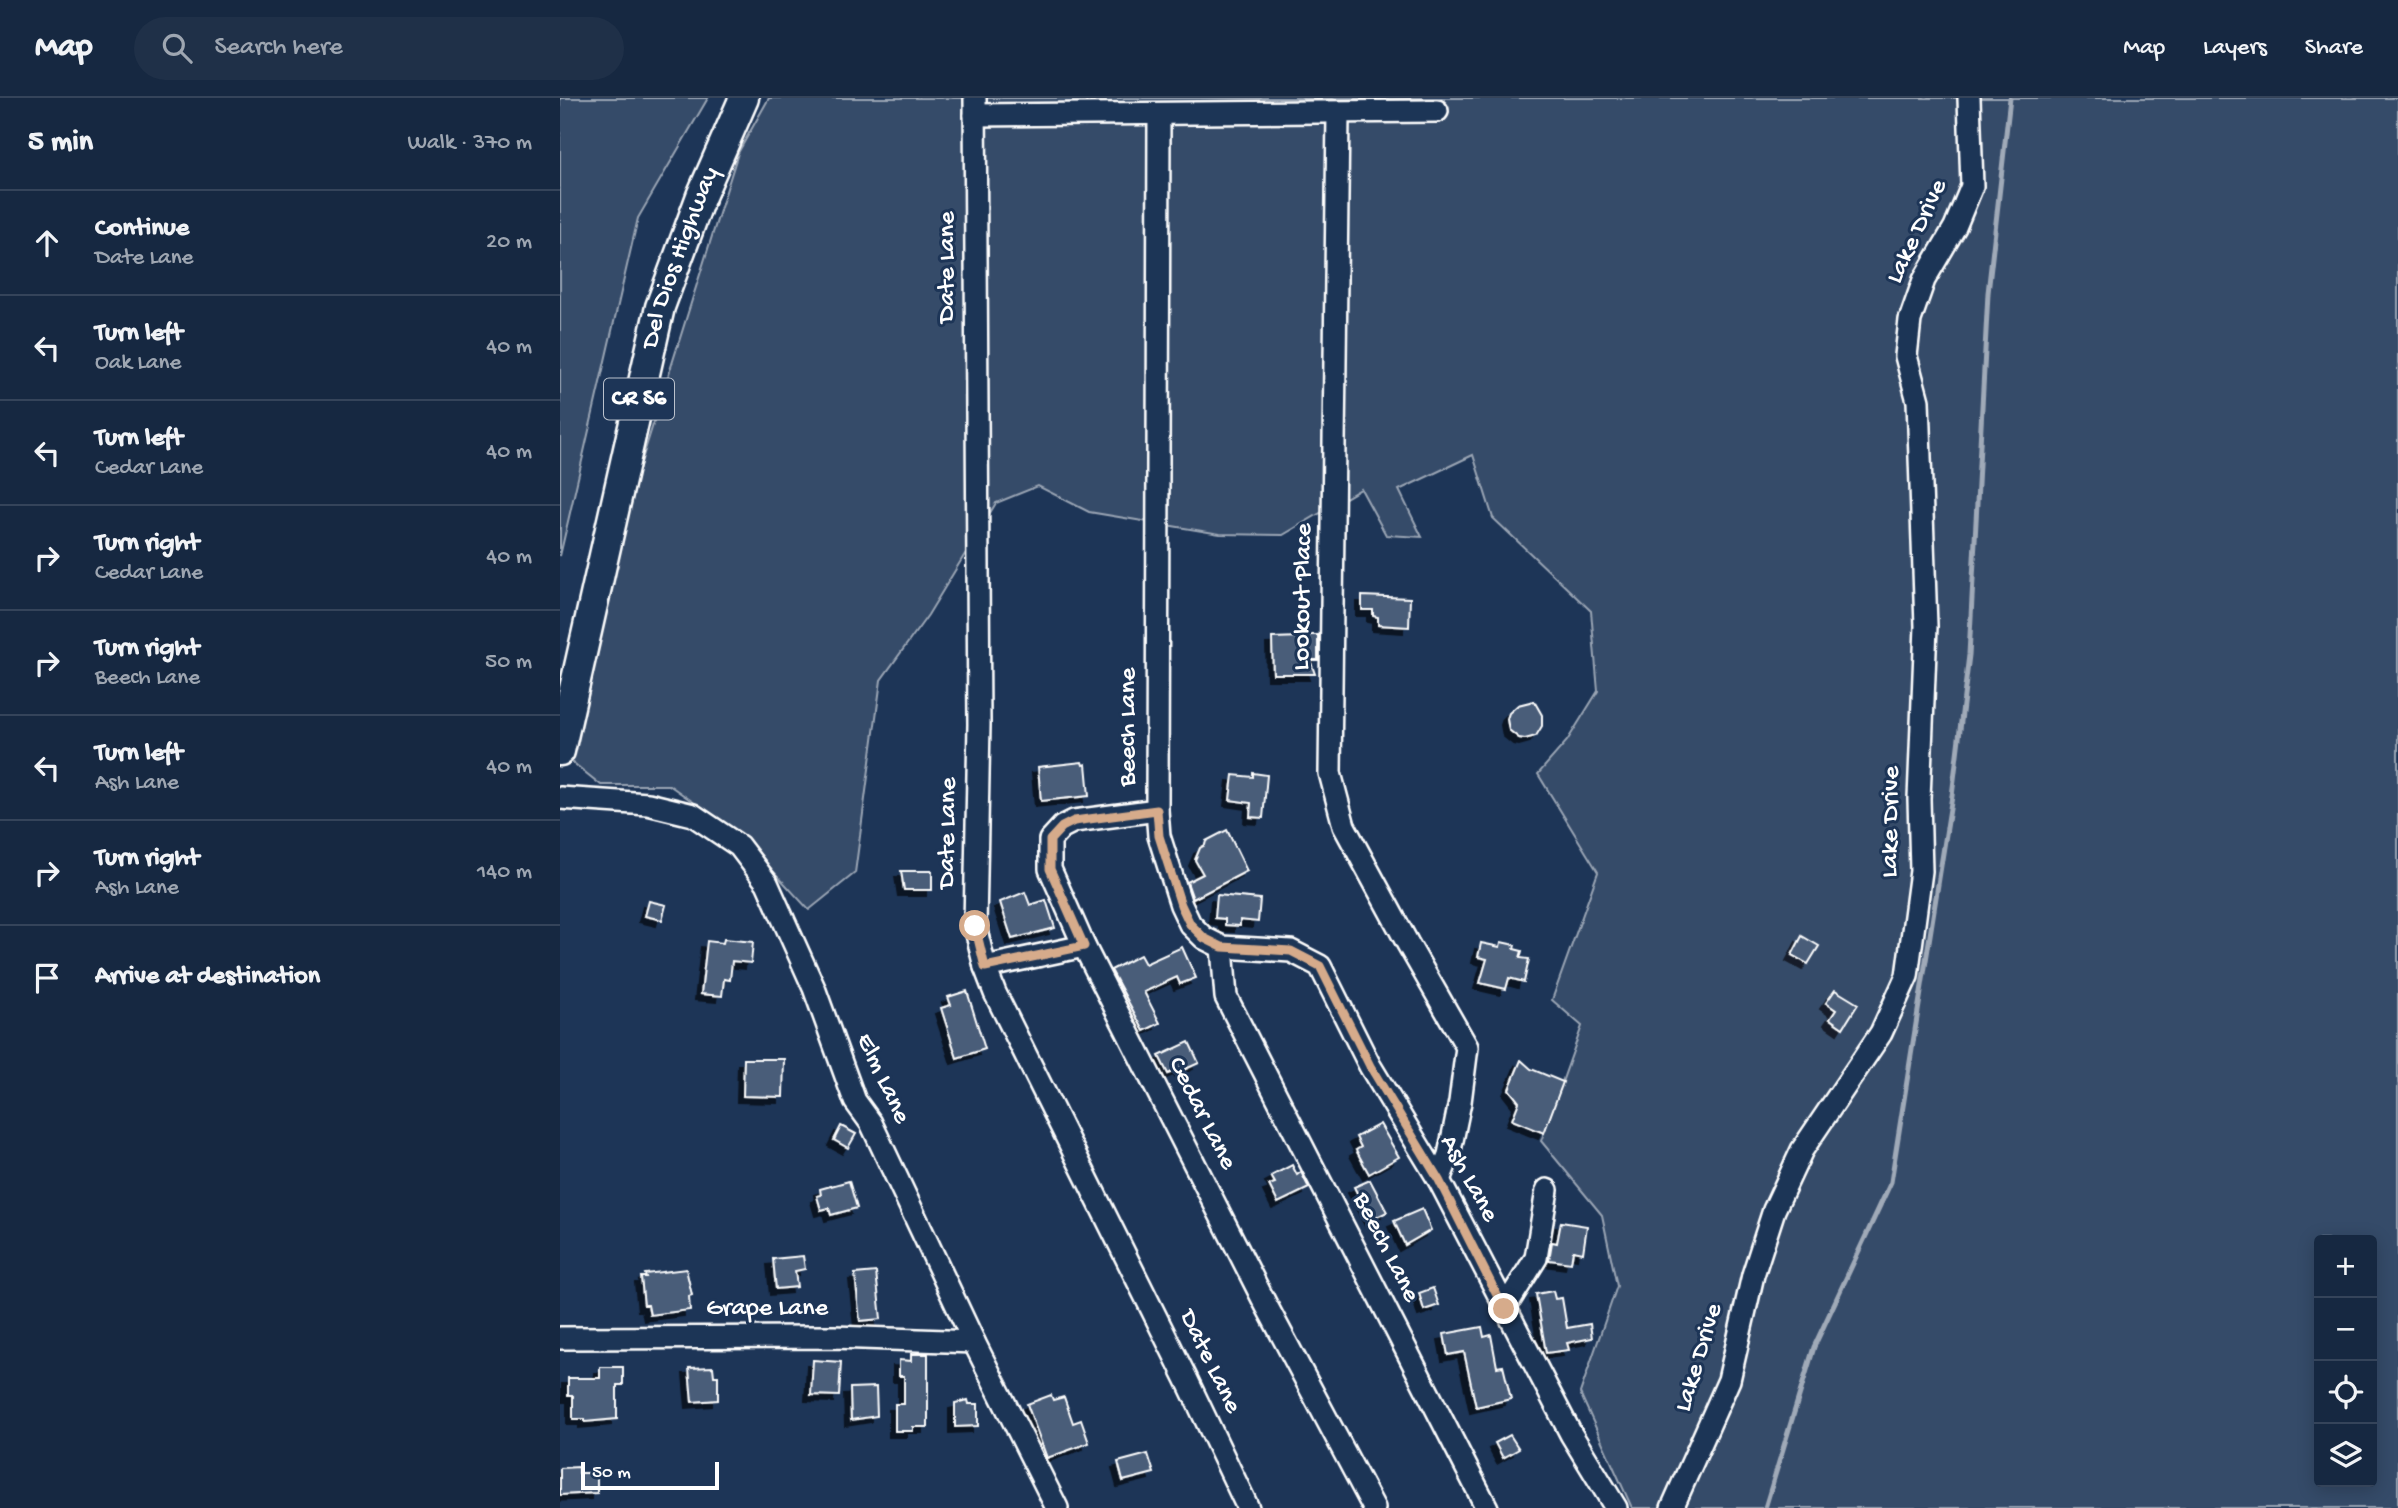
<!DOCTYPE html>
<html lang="en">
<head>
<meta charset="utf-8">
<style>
	body { margin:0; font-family:"Gochi Hand",sans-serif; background:#1f3048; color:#f1f3f6 }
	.controls { position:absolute; right:21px; bottom:21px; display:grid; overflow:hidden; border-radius:7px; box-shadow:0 4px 18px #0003 }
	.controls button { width:63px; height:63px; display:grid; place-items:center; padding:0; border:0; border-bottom:2px solid #35445a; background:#162841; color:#f1f3f6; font:35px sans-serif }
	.scale { position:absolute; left:21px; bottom:18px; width:138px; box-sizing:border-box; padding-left:7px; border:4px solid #fff; border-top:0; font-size:19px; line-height:24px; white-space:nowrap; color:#fff; -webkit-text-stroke:5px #1d3557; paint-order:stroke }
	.stop { position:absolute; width:21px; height:21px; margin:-16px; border:5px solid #d6ab8b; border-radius:50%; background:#fff }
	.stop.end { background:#d6ab8b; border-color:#fff; box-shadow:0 2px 7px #0008 }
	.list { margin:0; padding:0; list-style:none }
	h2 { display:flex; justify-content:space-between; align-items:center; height:91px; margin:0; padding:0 28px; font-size:30px }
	h2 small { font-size:23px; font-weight:400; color:#9ea6b1 }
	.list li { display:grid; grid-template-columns:46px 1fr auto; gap:21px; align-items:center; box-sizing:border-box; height:105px; padding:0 28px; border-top:2px solid #35445a }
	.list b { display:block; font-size:26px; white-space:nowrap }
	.list p { margin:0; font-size:23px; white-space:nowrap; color:#9ea6b1 }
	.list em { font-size:23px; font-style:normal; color:#9ea6b1 }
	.icon { flex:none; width:38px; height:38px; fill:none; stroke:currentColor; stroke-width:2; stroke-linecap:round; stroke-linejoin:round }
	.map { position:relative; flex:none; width:1838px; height:1410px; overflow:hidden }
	header { display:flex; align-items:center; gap:42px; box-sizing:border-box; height:98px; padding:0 35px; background:#162841; border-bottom:2px solid #35445a }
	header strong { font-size:33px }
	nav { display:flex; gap:38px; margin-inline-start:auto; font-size:24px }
	.search { width:490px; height:63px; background:#1f3048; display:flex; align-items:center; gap:18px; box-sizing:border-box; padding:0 24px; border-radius:38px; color:#9ea6b1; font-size:26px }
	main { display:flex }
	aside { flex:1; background:#162841 }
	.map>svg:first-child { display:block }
	.green { fill:#364b69; stroke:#9aa5b4; stroke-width:2; fill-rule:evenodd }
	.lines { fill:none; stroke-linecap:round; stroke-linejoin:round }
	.stream { stroke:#a0aab8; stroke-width:5 }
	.building { fill:#4a5d79; stroke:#fff; stroke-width:2; filter:url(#shadow) }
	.minor-casing { stroke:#fff; stroke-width:26 }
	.major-casing { stroke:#fff; stroke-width:33 }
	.minor { stroke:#1d3557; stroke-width:21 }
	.major { stroke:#1d3557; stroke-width:28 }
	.route { stroke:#d6ab8b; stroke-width:9 }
	.labels { text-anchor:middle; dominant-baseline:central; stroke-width:6; stroke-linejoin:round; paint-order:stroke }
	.shield { fill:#1d3557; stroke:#bbc2cd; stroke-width:2 }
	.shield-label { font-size:24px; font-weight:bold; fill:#fff }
	.street-label { font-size:26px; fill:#fff; stroke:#1d3557 }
</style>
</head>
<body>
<header>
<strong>Map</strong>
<div class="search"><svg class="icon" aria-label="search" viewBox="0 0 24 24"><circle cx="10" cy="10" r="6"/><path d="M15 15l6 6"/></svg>Search here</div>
<nav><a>Map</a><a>Layers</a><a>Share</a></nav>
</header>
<main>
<aside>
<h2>5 min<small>Walk · 370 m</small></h2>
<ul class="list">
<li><svg class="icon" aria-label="ahead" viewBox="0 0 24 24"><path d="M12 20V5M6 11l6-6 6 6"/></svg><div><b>Continue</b><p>Date Lane</p></div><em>20 m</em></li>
<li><svg class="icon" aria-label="left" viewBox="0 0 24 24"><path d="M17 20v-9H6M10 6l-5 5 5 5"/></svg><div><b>Turn left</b><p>Oak Lane</p></div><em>40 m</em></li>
<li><svg class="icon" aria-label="left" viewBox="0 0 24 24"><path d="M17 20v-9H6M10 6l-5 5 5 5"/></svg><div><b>Turn left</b><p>Cedar Lane</p></div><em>40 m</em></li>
<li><svg class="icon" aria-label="right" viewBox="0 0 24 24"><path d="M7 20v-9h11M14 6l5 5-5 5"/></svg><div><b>Turn right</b><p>Cedar Lane</p></div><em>40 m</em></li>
<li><svg class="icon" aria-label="right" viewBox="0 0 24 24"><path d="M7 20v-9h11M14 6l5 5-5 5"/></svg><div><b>Turn right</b><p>Beech Lane</p></div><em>50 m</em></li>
<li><svg class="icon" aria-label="left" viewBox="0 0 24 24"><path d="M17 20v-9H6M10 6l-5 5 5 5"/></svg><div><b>Turn left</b><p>Ash Lane</p></div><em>40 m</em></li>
<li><svg class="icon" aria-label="right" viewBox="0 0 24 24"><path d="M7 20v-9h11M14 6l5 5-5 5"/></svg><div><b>Turn right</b><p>Ash Lane</p></div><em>140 m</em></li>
<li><svg class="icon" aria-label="arrive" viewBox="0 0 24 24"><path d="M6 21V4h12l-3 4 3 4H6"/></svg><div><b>Arrive at destination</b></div></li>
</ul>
</aside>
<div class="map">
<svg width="1838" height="1410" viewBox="0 0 1838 1410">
	<defs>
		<filter id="shadow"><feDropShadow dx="-6" dy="6" stdDeviation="0" flood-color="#0009"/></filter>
	</defs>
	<rect width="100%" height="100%" fill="#1d3557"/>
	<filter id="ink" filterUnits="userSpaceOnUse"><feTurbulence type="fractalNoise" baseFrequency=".0143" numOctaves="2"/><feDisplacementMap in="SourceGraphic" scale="14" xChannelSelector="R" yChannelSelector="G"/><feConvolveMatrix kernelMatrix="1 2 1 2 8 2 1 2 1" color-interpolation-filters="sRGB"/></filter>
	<g filter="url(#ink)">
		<g class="green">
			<path d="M0,0h148l-70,120 -78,338z"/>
			<path d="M209,0h1629v1410h-766l-52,-115 37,-107 -15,-71 -61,-74 41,-115 -30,-26 46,-128 -60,-98 29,-33 31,-50 -7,-80 -98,-93 -20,-63 -74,35 23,47 -36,-2 -25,-46 -78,46 -63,-1 -131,-22 -51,-26 -42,17 -68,112 -47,65 -26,193 -46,37 -69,-75 -71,-50h-68l-30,-24 59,-263 108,-345zM1759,1142h53v242h-53z"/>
		</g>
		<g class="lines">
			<path class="stream" d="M1205,1410l49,-161 77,-165 61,-386 17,-141 19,-362 22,-195"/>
		</g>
		<g class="building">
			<path d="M802,498l48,2 -1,29 -31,-2v-8l-5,-1v-6h-11z"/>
			<path d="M741,537h17v25h-8l5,14h-42l-1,-36 29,-1z"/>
			<path d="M974,603l8,14v11l-6,10 -11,3 -6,-1 -10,-8 -2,-11 2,-6 9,-8z"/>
			<path d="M522,664l1,3 3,-1 3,32 -48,5 -3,-34z"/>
			<path d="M693,675l14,2 -4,43 -13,-1 1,-14 -21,-3 3,-25 20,2z"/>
			<path d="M667,732l20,41 -54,28 -6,-17 16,-8 -8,-14 5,-12 5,-3 1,-4z"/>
			<path d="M341,773h31v19h-28z"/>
			<path d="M465,794l5,13 16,-5 9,28 -43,11 -12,-37z"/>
			<path d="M657,797l43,4 -2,23 -18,-2v6l-15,-1v-6l-10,-1z"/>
			<path d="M89,803l17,4 -4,15 -17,-4z"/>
			<path d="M1242,838l17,10 -11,18 -16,-9z"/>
			<path d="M164,841l29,3 -2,21 -19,-2 -2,19 -6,-1 -2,17 -21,-2 6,-53 16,2z"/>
			<path d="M941,844l14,3 -1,4 8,2 -2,7 9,1 -5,23 -15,-4 -3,11 -26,-6 7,-24 -9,-2 3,-14 19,4z"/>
			<path d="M622,849l14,31 -16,6 -3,-7 -33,15 16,31 -16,8 -33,-61 29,-15 5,9z"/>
			<path d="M1275,892l23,14 -15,24 -13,-9 6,-9 -10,-7z"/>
			<path d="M407,893l18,58 -28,9 -16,-50 10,-3 -3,-8z"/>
			<path d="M629,944l10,21 -18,8 -2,-2 -11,5 -9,-18z"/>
			<path d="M184,961h40l-1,38 -40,-1z"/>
			<path d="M961,962l10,9 32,13 -19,51 -32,-13 7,-18 -10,-13z"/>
			<path d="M820,1026l19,33 -30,17 -13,-24 5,-3 -5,-10z"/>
			<path d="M281,1028l15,8 -8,14 -14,-8z"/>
			<path d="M732,1067l5,10 4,-3 8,16 -31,15 -9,-18 6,-2 -4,-7z"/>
			<path d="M810,1082l17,32 -16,8 -17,-33z"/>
			<path d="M289,1083l8,27 -26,7 -2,-7 -8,2 -4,-14 4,-1 -1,-6z"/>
			<path d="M862,1111l9,21 -26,15 -11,-24z"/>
			<path d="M1001,1124l26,4 -4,27 -10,-2 -2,12 -22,-3 3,-18 5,1z"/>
			<path d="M243,1158l2,13 -10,2 2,16 -21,2 -3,-30z"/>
			<path d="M126,1171l6,26 -3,1 1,14 -40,5 -2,-10h-4l-3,-28h5l-1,-3z"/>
			<path d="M316,1174l5,47 -21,2 -5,-47z"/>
			<path d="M873,1190l6,17 -15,5 -5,-17z"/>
			<path d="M993,1193l2,8 7,-1 5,30 23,-4 2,14 -25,5 2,7 -23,3 -10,-59z"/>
			<path d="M922,1229l2,10 7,-2 6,32 6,-1 8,33 -35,8 -12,-55 -16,3 -4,-21z"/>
			<path d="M351,1256h17v73h-15v4h-18v-27h9v-28h-5v-16l12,1z"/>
			<path d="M253,1262l28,2 -2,34 -28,-1z"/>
			<path d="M40,1269h23v18h-6v34l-32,3v-3h-12v-23h-5v-18h32z"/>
			<path d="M153,1269l1,9h4v24l-26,2 -3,-34z"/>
			<path d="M316,1289l1,29 -26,4 -1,-32z"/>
			<path d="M491,1297l2,5 11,-3 9,26 8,-3 8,23 -42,15 -20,-54z"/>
			<path d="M408,1302l1,4h9v22l-23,1v-24z"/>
			<path d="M950,1337l9,14 -16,9 -8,-15z"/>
			<path d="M588,1356l6,19 -31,8 -5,-19z"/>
			<path d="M19,1369v6h18v20l-37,2v-27z"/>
		</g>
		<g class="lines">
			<g class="minor-casing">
				<g id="minor">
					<path d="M415,0l4,626 -4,202 10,41 10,26 191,385 62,130"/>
					<path d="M599,16l-2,696 2,26 22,69 9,19 14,14 18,9 69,4 29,15 50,100 69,114 132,254 45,74"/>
					<path d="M778,16l-8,659 14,53 64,118 59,103 -7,55 -11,53 -10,25"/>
					<path d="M415,17l462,-4"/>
					<path d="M0,700l88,6 45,11 46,31 28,37 47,105 41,113 16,22 103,219 83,166"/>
					<path d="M597,712l-83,11 -12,6 -12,13v29l34,77 181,357 109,205"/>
					<path d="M662,849l4,50 261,511"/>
					<path d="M425,869l99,-21"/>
					<path d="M944,1211l32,-51 11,-68"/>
					<path d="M0,1240l274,-1 140,5"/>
					<path d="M1112,1410l57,-128 24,-105 21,-65 28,-60 79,-117 26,-57 14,-105 -2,-72 7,-173 -8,-225 -12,-45 4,-36 14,-40 31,-53 17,-41 -3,-88"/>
				</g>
			</g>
			<g class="major-casing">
				<g id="major">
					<path id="s1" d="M0,653l100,-444 41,-111 43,-98"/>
				</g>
			</g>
			<use href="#minor" class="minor"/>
			<use href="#major" class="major"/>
		</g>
	</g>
	<g class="lines" filter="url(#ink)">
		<path class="route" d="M415,828l10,41 99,-21 -34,-77v-29l12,-13 12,-6 83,-11 2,26 22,69 9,19 14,14 18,9 69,4 29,15 50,100 69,114 65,129"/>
	</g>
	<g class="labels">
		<rect class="shield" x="44" y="280.5" width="70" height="41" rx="5"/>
		<g class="shield-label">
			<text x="79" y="301">CR S6</text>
		</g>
		<g class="street-label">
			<text transform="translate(1358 134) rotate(-65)">Lake Drive</text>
			<text stroke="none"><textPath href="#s1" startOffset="508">Del Dios Highway</textPath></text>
			<text transform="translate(388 169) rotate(-90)">Date Lane</text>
			<text transform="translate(744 499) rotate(-89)">Lookout Place</text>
			<text transform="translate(569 629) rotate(-90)">Beech Lane</text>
			<text transform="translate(1332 724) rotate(-89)">Lake Drive</text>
			<text transform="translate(389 735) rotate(-89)">Date Lane</text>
			<text transform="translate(322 981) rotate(65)">Elm Lane</text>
			<text transform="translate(641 1016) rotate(63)">Cedar Lane</text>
			<text transform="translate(908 1081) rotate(61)">Ash Lane</text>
			<text transform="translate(825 1150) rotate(63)">Beech Lane</text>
			<text x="207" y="1211">Grape Lane</text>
			<text transform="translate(1140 1260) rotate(-73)">Lake Drive</text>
			<text transform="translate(649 1264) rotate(64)">Date Lane</text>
		</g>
	</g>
</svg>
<div class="controls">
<button>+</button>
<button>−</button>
<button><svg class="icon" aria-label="locate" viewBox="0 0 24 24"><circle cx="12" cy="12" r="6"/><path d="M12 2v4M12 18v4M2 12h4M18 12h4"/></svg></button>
<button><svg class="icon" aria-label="layers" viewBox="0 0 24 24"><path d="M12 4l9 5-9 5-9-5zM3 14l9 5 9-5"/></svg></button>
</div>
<div class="scale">50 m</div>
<div class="stop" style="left:415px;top:828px"></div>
<div class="stop end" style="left:944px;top:1211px"></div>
</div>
</main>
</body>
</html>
